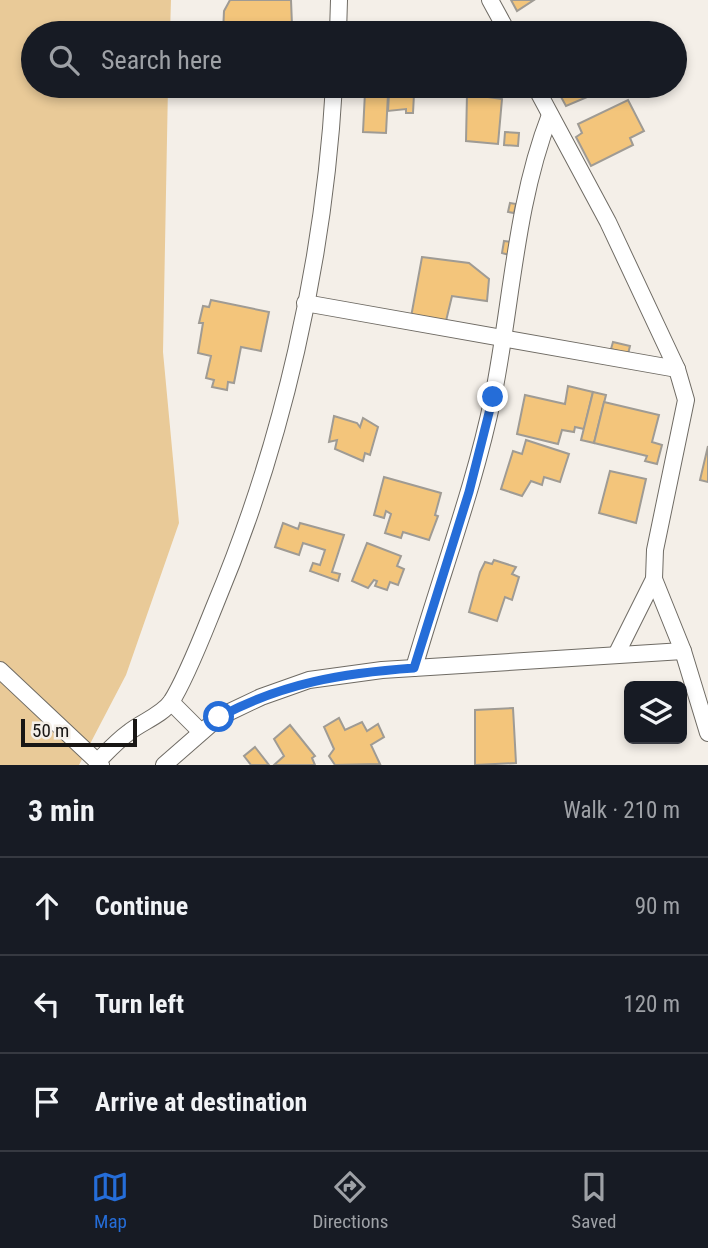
<!DOCTYPE html>
<html lang="en">
<head>
<meta charset="utf-8">
<style>
	body { margin:0; font-family:"Roboto Condensed",sans-serif; background:#20242c; color:#f1f3f6 }
	.controls { position:absolute; right:21px; bottom:21px; display:grid; overflow:hidden; border-radius:10px; box-shadow:0 4px 10px #0003 }
	.controls button { width:63px; height:63px; display:grid; place-items:center; padding:0; border:0; border-bottom:2px solid #363941; background:#171b24; color:#f1f3f6; font:35px sans-serif }
	.scale { position:absolute; left:21px; bottom:18px; width:116px; box-sizing:border-box; padding-left:7px; border:4px solid #181614; border-top:0; font-size:19px; line-height:24px; white-space:nowrap; color:#181614; -webkit-text-stroke:5px #f4efe8; paint-order:stroke }
	.stop { position:absolute; width:21px; height:21px; margin:-16px; border:5px solid #256dd8; border-radius:50%; background:#fff }
	.stop.end { background:#256dd8; border-color:#fff; box-shadow:0 2px 7px #0008 }
	.list { margin:0; padding:0; list-style:none }
	h2 { display:flex; justify-content:space-between; align-items:center; height:91px; margin:0; padding:0 28px; font-size:30px }
	h2 small { font-size:23px; font-weight:400; color:#9ea1a6 }
	.list li { display:grid; grid-template-columns:46px 1fr auto; gap:21px; align-items:center; box-sizing:border-box; height:98px; padding:0 28px; border-top:2px solid #363941 }
	.list b { display:block; font-size:26px; white-space:nowrap }
	.list em { font-size:23px; font-style:normal; color:#9ea1a6 }
	.icon { flex:none; width:38px; height:38px; fill:none; stroke:currentColor; stroke-width:2; stroke-linecap:round; stroke-linejoin:round }
	.map { position:relative; flex:none; width:708px; height:765px; overflow:hidden }
	.search { position:absolute; background:#171b24; box-shadow:0 4px 10px #0003; left:21px; right:21px; top:21px; height:77px; display:flex; align-items:center; gap:18px; box-sizing:border-box; padding:0 24px; border-radius:38px; color:#9ea1a6; font-size:26px }
	.sheet { height:385px; background:#171b24 }
	nav { display:flex; justify-content:space-around; align-items:center; box-sizing:border-box; height:98px; border-top:2px solid #363941; background:#171b24; font-size:19px; color:#9ea1a6 }
	nav a { display:grid; justify-items:center; gap:4px }
	nav .on { color:#256dd8 }
	.map>svg:first-child { display:block }
	.green { fill:#e9ca98 }
	.building { fill:#f3c57b; stroke:#9f9b94; stroke-width:2 }
	.lines { fill:none; stroke-linecap:round; stroke-linejoin:round }
	.minor-casing { stroke:#6f6b64; stroke-width:18 }
	.minor { stroke:#fff; stroke-width:16 }
	.route { stroke:#256dd8; stroke-width:9 }
</style>
</head>
<body>
<div class="map">
<svg width="708" height="765" viewBox="0 0 708 765">
	<rect width="100%" height="100%" fill="#f4efe8"/>
	<path class="green" d="M0,0h171l-1,33h-137v53h135l-5,266 16,171 -53,152 -47,90h-79z"/>
	<g class="building">
		<path d="M230,0h61l1,25h10v8h-79l1,-22z"/>
		<path d="M511,0h23l-17,11z"/>
		<path d="M555,86h40l4,6 -33,14z"/>
		<path d="M365,92l23,2 -2,39 -23,-1z"/>
		<path d="M389,93l25,1 -1,19h-7v-4l-18,2z"/>
		<path d="M467,94l35,5 -4,45 -32,-3z"/>
		<path d="M628,100l16,31 -14,7 3,7 -42,21 -15,-29 6,-4 -4,-9z"/>
		<path d="M505,132l14,1 -1,13 -14,-1z"/>
		<path d="M510,203l6,1 -2,9 -6,-1z"/>
		<path d="M504,241l7,1 -2,13 -7,-2z"/>
		<path d="M422,257l47,6 20,16 -2,22 -35,-5 -7,29 -34,-8z"/>
		<path d="M211,300l58,12 -8,39 -20,-4 -7,36 -6,-1 -1,8 -15,-3 2,-7 -8,-2 5,-22 -13,-3 5,-30h-4l4,-17 6,1z"/>
		<path d="M613,342l17,4 -2,8 -17,-5z"/>
		<path d="M568,386l25,6 -9,37 -9,-2 -1,5 -12,-2 -4,14 -41,-10 8,-39 40,9z"/>
		<path d="M593,392l13,3 -12,48 -13,-3z"/>
		<path d="M604,402l55,13 -7,27 10,3 -5,19 -12,-3 2,-5 -53,-13z"/>
		<path d="M334,416l23,7 3,4 3,-9 15,9 -8,28 -5,-2 -2,8 -28,-12 2,-9 -8,2z"/>
		<path d="M526,440l43,14 -9,28 -16,-5 -2,8 -11,-4 -9,15 -21,-7 12,-38 9,3z"/>
		<path d="M708,446v36l-8,-2z"/>
		<path d="M610,471l36,8 -10,44 -37,-10z"/>
		<path d="M384,477l57,16 -6,22 3,1 -9,24 -26,-8 -2,6 -16,-5 6,-19 -5,-3 -2,7 -10,-3z"/>
		<path d="M283,523l15,6 2,-6 44,12 -12,37 8,2 -2,7 -28,-10 3,-8 7,2 5,-15 -22,-7 -4,12 -24,-8z"/>
		<path d="M367,543l34,13 -4,10 7,3 -6,16 -8,-3 -3,8 -12,-4 2,-5 -3,-1 -6,8 -16,-7z"/>
		<path d="M494,560l22,7 -4,7 7,3 -7,23 -7,-3 -8,24 -28,-9 11,-40 5,-10 7,2z"/>
		<path d="M513,708l3,55 -41,2v-55z"/>
		<path d="M339,718l6,12 17,-8 5,9 11,-7 6,13 -13,8 9,19 -45,1 -6,-9 5,-7 -10,-22z"/>
		<path d="M290,725l25,31 -3,2 3,7h-41l10,-9 -10,-17z"/>
		<path d="M255,747l14,18h-18l-7,-9z"/>
	</g>
	<g class="lines">
		<g class="minor-casing">
			<g id="minor">
				<path d="M490,0l18,33"/>
				<path d="M338,33l1,-33"/>
				<path d="M535,86l73,136 69,147 9,31 -31,150 -1,29 -38,76"/>
				<path d="M305,303l372,66"/>
				<path d="M654,579l29,72 25,82"/>
				<path d="M414,668c26,-91 60,-179 79,-271 19,-94 22,-192 57,-282"/>
				<path d="M0,670l101,95"/>
				<path d="M171,702l29,29"/>
				<path d="M97,762c10,-10 20,-21 31,-29 13,-11 33,-17 43,-31 15,-23 33,-70 44,-97 68,-162 109,-343 119,-519"/>
				<path d="M164,765l55,-48 42,-20 48,-17 73,-10 301,-19"/>
			</g>
		</g>
		<use href="#minor" class="minor"/>
	</g>
	<g class="lines">
		<path class="route" d="M219,717c64,-34 124,-44 195,-49l55,-176 24,-95"/>
	</g>
</svg>
<div class="controls">
<button><svg class="icon" aria-label="layers" viewBox="0 0 24 24"><path d="M12 4l9 5-9 5-9-5zM3 14l9 5 9-5"/></svg></button>
</div>
<div class="scale">50 m</div>
<div class="stop" style="left:219px;top:717px"></div>
<div class="stop end" style="left:493px;top:397px"></div>
<div class="search"><svg class="icon" aria-label="search" viewBox="0 0 24 24"><circle cx="10" cy="10" r="6"/><path d="M15 15l6 6"/></svg>Search here</div>
</div>
<section class="sheet">
<h2>3 min<small>Walk · 210 m</small></h2>
<ul class="list">
<li><svg class="icon" aria-label="ahead" viewBox="0 0 24 24"><path d="M12 20V5M6 11l6-6 6 6"/></svg><div><b>Continue</b></div><em>90 m</em></li>
<li><svg class="icon" aria-label="left" viewBox="0 0 24 24"><path d="M17 20v-9H6M10 6l-5 5 5 5"/></svg><div><b>Turn left</b></div><em>120 m</em></li>
<li><svg class="icon" aria-label="arrive" viewBox="0 0 24 24"><path d="M6 21V4h12l-3 4 3 4H6"/></svg><div><b>Arrive at destination</b></div></li>
</ul>
</section>
<nav>
<a class="on"><svg class="icon" aria-label="map" viewBox="0 0 24 24"><path d="M3 6l6-2 6 2 6-2v14l-6 2-6-2-6 2zM9 4v14M15 6v14"/></svg>Map</a>
<a><svg class="icon" aria-label="directions" viewBox="0 0 24 24"><path d="M12 3l9 9-9 9-9-9zM9 14v-3h6M13 9l2 2-2 2"/></svg>Directions</a>
<a><svg class="icon" aria-label="saved" viewBox="0 0 24 24"><path d="M7 4h10v16l-5-4-5 4z"/></svg>Saved</a>
</nav>
</body>
</html>
